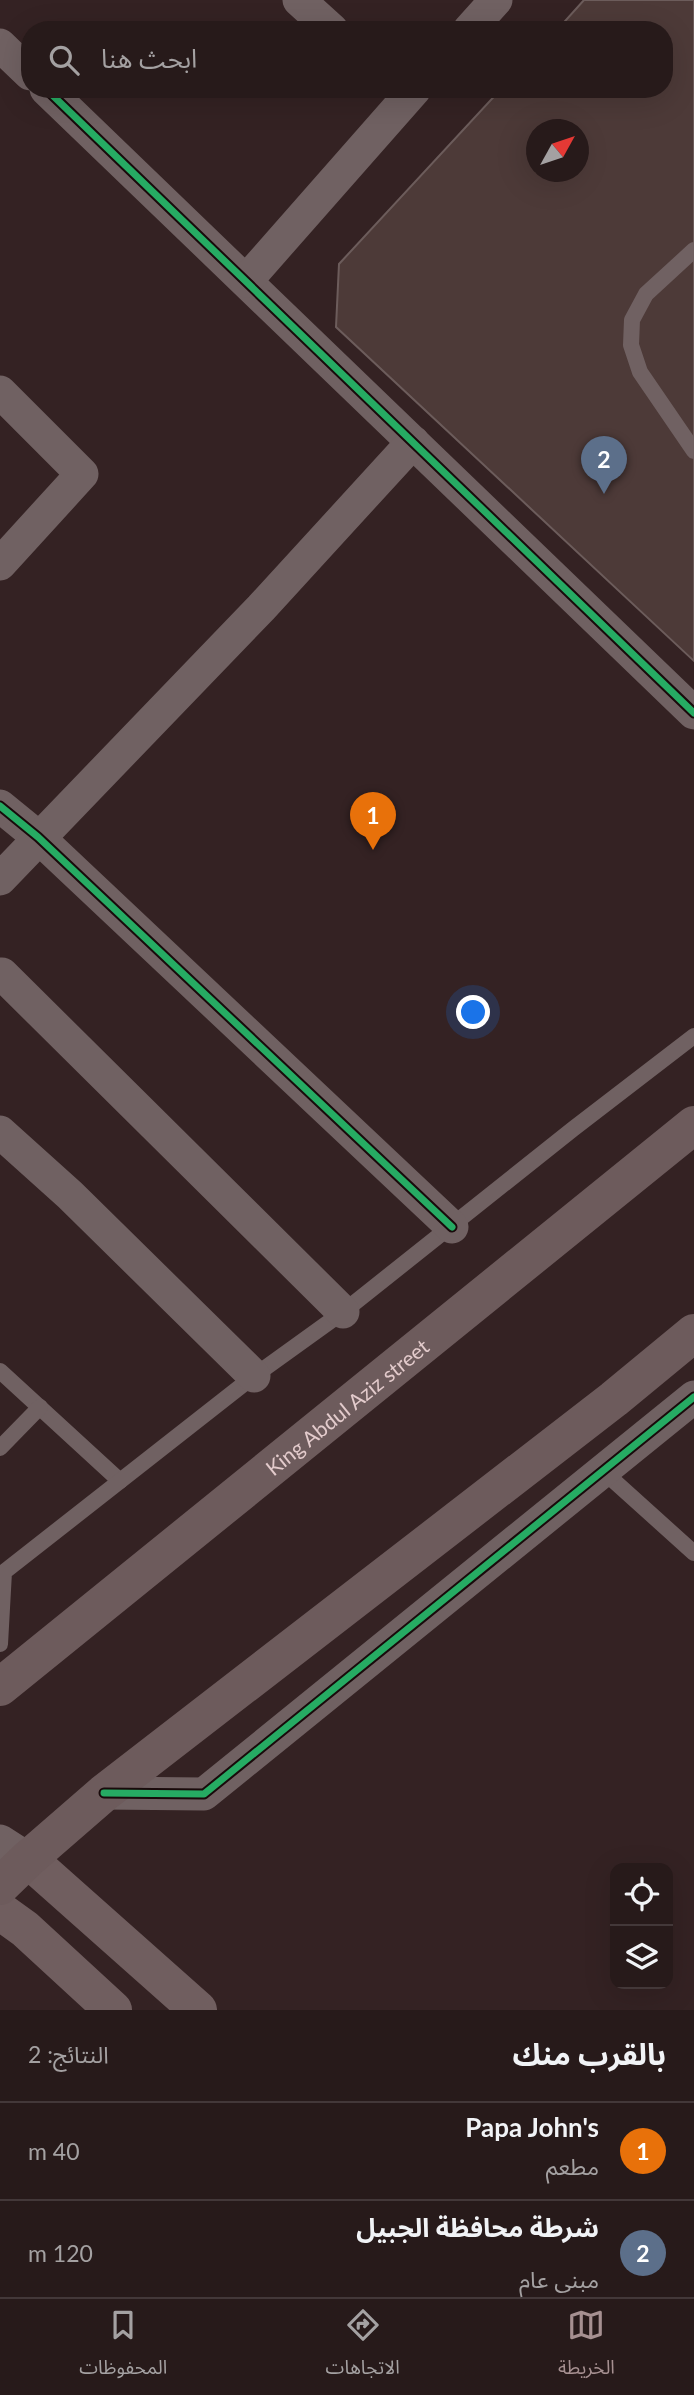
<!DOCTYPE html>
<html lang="ar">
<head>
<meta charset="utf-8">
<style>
	body { margin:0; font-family:Lato,"Noto Sans Arabic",sans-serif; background:#2f2323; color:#f1f3f6; direction:rtl }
	.controls { position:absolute; right:21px; bottom:21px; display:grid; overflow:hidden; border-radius:14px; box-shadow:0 7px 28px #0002 }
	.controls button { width:63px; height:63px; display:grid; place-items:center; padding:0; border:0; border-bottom:2px solid #433839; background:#271a1a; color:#f1f3f6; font:35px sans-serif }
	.compass { position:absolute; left:526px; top:119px; width:63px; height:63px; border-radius:50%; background:#271a1a; box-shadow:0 7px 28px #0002; rotate:50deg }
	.you { position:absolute; left:474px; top:1013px; width:24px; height:24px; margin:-18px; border:5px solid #fff; border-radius:50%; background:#1a73e8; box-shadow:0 0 0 10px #1a73e833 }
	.badge { display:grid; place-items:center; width:46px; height:46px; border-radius:50%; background:#a69091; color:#fff; font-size:23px; font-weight:700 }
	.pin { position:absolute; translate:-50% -58px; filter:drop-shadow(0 2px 4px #0008) }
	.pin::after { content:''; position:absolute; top:37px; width:24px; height:21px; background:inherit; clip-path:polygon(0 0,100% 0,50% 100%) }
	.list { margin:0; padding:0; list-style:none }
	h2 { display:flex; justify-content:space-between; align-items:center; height:91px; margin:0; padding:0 28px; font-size:30px }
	h2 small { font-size:23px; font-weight:400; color:#a4a1a2 }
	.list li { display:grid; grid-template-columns:46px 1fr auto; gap:21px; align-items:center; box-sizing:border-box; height:98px; padding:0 28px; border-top:2px solid #433839 }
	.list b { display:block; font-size:26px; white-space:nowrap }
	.list p { margin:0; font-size:23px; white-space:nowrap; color:#a4a1a2 }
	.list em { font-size:23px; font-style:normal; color:#a4a1a2 }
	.icon { flex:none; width:38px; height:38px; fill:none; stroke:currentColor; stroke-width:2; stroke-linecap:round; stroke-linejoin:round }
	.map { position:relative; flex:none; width:694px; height:2010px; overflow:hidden; direction:ltr }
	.search { position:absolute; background:#271a1a; box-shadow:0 7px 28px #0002; left:21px; right:21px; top:21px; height:77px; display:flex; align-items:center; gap:18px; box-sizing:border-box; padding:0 24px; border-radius:28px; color:#a4a1a2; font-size:26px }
	.sheet { height:287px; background:#271a1a }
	nav { display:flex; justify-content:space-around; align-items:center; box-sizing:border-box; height:98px; border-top:2px solid #433839; background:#271a1a; font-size:19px; color:#a4a1a2 }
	nav a { display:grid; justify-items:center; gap:4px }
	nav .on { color:#a69091 }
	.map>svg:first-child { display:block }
	.building { fill:#4d3a38; stroke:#6c5c5b; stroke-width:2; fill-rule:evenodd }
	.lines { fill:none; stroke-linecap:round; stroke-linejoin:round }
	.service { stroke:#706162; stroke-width:16 }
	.minor { stroke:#706162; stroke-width:33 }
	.secondary { stroke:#705e5f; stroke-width:38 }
	.primary { stroke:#6d5b5c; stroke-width:38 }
	.cycleway-casing { stroke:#190a0b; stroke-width:11 }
	.cycleway { stroke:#26ab63; stroke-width:7 }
	.labels { text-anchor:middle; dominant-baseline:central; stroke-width:5; stroke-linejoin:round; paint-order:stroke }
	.street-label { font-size:21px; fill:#e3cbcc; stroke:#190a0b }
</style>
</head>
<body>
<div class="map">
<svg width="694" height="2010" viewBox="0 0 694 2010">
	<rect width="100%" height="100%" fill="#342223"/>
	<path class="building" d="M584,0h110v661l-358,-334 3,-63 162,-175h163v-59h-107zM536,130h42v42h-42z"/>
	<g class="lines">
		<g class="service">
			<path d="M694,250l-48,44 -14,26 -1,25 9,27 54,79"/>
			<path d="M0,1371l120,110"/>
			<path d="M0,1448l40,-41"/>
			<path d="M603,1471l91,82"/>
			<path d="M0,1644l4,-72 250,-196 89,-64 230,-183 121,-93"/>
		</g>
		<g class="minor">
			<path d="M299,0l33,30"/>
			<path d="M469,30l27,-30"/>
			<path d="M0,45l30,29"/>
			<path d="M46,89l648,624"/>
			<path d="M246,281l169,-192"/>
			<path d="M0,392l82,82 -82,90"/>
			<path d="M0,806l38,31 414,390"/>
			<path d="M0,879l261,-271 152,-166"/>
			<path d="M2,974l341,338"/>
			<path d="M0,1132l70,63 184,181"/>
			<path d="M104,1793l100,1 490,-397"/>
			<path d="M0,1841l28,18"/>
		</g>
		<g class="secondary">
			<path d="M28,1859l170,151"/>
			<path d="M0,1911l25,18 88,81"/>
		</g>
		<g class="primary">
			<path id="s1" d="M0,1687l694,-562"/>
			<path d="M0,1886l28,-27 76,-66 510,-394 80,-66"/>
		</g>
		<g class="cycleway-casing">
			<g id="cycleway">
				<path d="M46,89l648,624"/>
				<path d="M0,806l38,31 414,390"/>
				<path d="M104,1793l100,1 490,-397"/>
			</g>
		</g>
		<use href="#cycleway" class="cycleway"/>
	</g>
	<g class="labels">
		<g class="street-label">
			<text stroke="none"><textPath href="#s1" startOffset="446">King Abdul Aziz street</textPath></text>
		</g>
	</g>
</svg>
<div class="controls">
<button><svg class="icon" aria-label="locate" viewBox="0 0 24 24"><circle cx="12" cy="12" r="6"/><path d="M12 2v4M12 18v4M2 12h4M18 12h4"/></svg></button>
<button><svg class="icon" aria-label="layers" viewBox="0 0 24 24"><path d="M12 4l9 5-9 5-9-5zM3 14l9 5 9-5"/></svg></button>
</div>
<svg class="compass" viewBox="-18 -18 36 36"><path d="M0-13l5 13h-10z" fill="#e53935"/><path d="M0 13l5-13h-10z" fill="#a4a1a2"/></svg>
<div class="you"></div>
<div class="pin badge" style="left:373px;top:850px;background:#e8710a">1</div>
<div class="pin badge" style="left:604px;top:494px;background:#5c6f8a">2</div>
<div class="search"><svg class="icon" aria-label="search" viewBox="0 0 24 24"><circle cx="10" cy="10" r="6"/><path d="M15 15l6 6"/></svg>ابحث هنا</div>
</div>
<section class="sheet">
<h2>بالقرب منك<small>النتائج: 2</small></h2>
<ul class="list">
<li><span class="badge" style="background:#e8710a">1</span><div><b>Papa John's</b><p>مطعم</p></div><em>40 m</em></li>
<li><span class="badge" style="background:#5c6f8a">2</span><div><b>شرطة محافظة الجبيل</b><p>مبنى عام</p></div><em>120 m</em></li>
</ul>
</section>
<nav>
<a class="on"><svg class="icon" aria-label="map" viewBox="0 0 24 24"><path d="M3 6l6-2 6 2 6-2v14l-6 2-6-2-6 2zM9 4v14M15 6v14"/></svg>الخريطة</a>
<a><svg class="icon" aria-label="directions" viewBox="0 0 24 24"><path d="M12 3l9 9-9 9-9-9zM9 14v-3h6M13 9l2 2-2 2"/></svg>الاتجاهات</a>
<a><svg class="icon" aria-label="saved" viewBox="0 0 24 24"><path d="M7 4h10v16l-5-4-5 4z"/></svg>المحفوظات</a>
</nav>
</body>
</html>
